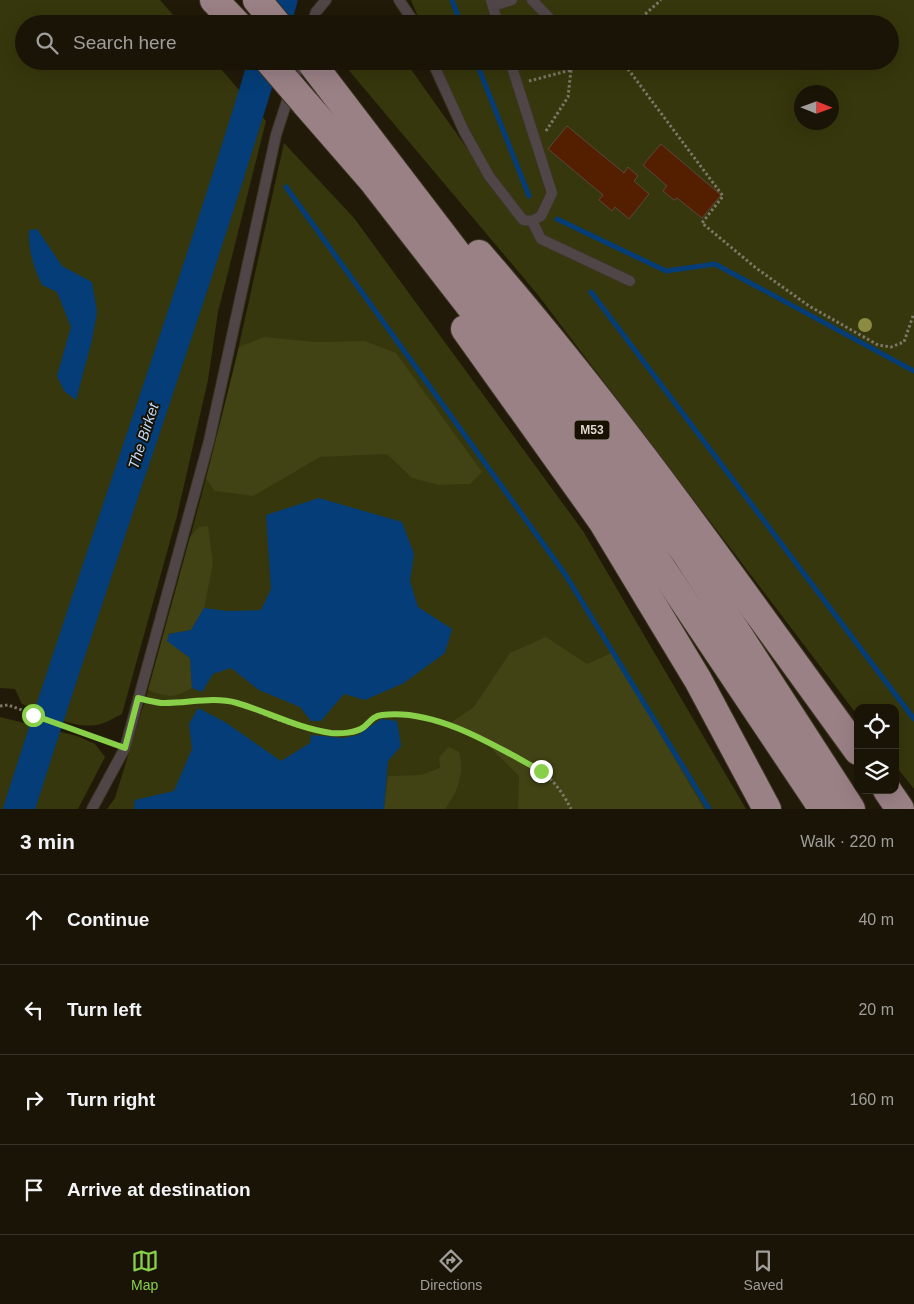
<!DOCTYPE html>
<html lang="en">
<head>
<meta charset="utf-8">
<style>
	body { margin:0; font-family:Arial,sans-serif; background:#231d11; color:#f1f3f6 }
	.controls { position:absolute; right:15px; bottom:15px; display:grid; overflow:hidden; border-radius:10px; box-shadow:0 5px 20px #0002 }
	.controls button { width:45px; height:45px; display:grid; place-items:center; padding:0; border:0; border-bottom:1px solid #383328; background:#1a1407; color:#f1f3f6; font:25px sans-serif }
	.compass { position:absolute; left:794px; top:85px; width:45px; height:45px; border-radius:50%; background:#1a1407; box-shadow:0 5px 20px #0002; rotate:91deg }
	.stop { position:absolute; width:15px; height:15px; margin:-11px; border:4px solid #88cf4a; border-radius:50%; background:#fff }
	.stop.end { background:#88cf4a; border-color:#fff; box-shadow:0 1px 5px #0008 }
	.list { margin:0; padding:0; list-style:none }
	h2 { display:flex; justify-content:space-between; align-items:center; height:65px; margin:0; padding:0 20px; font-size:21px }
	h2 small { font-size:16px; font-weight:400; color:#9f9e9b }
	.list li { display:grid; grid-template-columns:32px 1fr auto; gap:15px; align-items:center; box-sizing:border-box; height:90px; padding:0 20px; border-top:1px solid #383328 }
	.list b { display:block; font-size:19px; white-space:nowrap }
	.list em { font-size:16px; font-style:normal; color:#9f9e9b }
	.icon { flex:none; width:28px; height:28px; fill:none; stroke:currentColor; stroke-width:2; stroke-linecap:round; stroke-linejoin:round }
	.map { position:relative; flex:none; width:914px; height:809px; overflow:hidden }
	.search { position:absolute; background:#1a1407; box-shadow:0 5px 20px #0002; left:15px; right:15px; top:15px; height:55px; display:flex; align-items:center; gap:12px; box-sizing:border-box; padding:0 18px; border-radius:28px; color:#9f9e9b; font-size:19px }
	.sheet { height:425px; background:#1a1407 }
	nav { display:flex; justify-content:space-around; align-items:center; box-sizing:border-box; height:70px; border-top:1px solid #383328; background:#1a1407; font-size:14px; color:#9f9e9b }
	nav a { display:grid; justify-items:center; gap:2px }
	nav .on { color:#88cf4a }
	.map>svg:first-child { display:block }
	.green { fill:#36370c; fill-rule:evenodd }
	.forest { fill:#414314 }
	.water { fill:#043d77 }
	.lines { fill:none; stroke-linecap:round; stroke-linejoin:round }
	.stream { stroke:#043d77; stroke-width:5 }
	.river { stroke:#043d77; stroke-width:31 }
	.building { fill:#541f00; stroke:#5b473e }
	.service-casing { stroke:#3c3524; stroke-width:12 }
	.motorway-casing { stroke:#3c3524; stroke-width:30 }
	.path { stroke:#7d7768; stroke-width:3; stroke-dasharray:2.5 2.5; stroke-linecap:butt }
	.service { stroke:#504648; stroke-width:10 }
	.motorway { stroke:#9a8186; stroke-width:28 }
	.motorway-bridge-casing { stroke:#3c3524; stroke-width:30; stroke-linecap:butt }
	.motorway-bridge { stroke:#9a8186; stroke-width:28 }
	.tree { fill:#8c8b42 }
	.route { stroke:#88cf4a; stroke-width:6 }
	.labels { text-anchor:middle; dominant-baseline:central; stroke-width:4; stroke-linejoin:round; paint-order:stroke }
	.shield { fill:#181102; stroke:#a29c90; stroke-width:1 }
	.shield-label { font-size:12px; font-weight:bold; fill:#ddd8cd }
	.water-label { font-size:15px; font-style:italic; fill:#bcd8fa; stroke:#181102 }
</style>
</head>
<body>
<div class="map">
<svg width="914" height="809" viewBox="0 0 914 809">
	<rect width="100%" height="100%" fill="#221a09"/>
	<g class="green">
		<path d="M0,0h160l21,24h-157v37h190l52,60 -48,191 -10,68 -31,136 -55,198c-7,3 -14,8 -21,10 -26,7 -56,-11 -79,-20l-7,-15 -15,-1z"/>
		<path d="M411,0h503v789l-19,-24v-57h-37v8l-320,-421 -197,-234h64l91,128 -58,-128h452v-37h-469zM802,92h30v30h-30z"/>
		<path d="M284,143l70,75 229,313 163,278h-639l8,-11 44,-143 69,-260z"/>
		<path d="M0,717l77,19 18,8 10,13 -27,52h-78z"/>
	</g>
	<g class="forest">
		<path d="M264,337l51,5 50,-1 31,12 86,119 -12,12 -31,1 -27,-7 -25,-24 -67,3 -67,39 -38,-5 -9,-12 33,-132z"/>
		<path d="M208,526l5,38 -9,44 -13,22 -22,4 21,24 2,30c-19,11 -24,9 -44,2l42,-153 9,-10z"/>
		<path d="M546,637l41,27 26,-12 91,157h-186l1,-33 -32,-32 -41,-18 28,-19 36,-54z"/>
		<path d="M449,747l10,5c6,20 -1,40 -14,57h-61l4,-33 33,-1 19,-7 -1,-11z"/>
	</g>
	<g class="water">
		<path d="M37,229l25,37 30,16 5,30 -5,28 -16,60 -12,-9 -7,-15 14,-49 -14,-35 -15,-7c-8,-17 -14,-35 -13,-55z"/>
		<path d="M319,498l83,24 12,32 -4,27 8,26 34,22 -7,24 -41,30 -39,17 -21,-6 -23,27h-10l-11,-14 -41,-17 -28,-22 -18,6 -11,18 -10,-4 -2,-30 -23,-17 2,-7 22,-4 13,-22 23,3 34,-1 10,-21 -5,-74z"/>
		<path d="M198,708l27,14 56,39 29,-18 1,-8 32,3 15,-3 23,-16 16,2 4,25 -13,15 -4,48h-250l1,-9 39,-9 18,-42 -3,-25z"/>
	</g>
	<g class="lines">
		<g class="stream">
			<path d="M452,0l9,24"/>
			<path d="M476,61l53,135"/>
			<path d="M229,176l13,2"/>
			<path d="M286,187l279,387 144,235"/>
			<path d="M557,219l109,52 49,-7 199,107"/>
			<path d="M591,292l323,427"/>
		</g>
		<g class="river">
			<path d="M275,24l7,-24"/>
			<path d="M19,809c79,-250 169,-497 245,-748"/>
		</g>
	</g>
	<g class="building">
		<path d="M567,126l57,47 4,-6 10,9 -4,5 15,13 -20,25 -14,-12 -3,4 -13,-11 4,-5 -55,-46z"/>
		<path d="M661,144l60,51 -19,23 -25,-20 -3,2 -11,-9 4,-5 -24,-21z"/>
	</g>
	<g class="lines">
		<g class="service-casing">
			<g id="service">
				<path d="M399,0l16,24"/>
				<path d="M491,0l7,24"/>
				<path d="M532,0l23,24"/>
				<path d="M493,6l19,-6"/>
				<path d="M312,24l4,-12 10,-12"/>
				<path d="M432,61l32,70 25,45 34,44 9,1 9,-5 11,-23 -42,-132"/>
				<path d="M532,221l9,18 89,42"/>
				<path d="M92,809l33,-61 84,-307 67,-306 24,-74"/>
			</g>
		</g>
		<g class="motorway-casing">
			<g id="motorway">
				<path d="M214,0l23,24"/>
				<path d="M257,0l20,24"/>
				<path d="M313,65l372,487 166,257"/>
				<path d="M305,103l67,77 216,278 235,351"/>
				<path d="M479,254c137,157 256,328 379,497"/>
				<path d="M465,329l137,192 96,159 69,129"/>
				<path d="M887,790l13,19"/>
			</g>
		</g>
		<g class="path">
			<path d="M634,24l27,-24"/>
			<path d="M622,61l101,135 -21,27 54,45 53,38 69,39 13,2 13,-5 10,-29"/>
			<path d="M529,81l42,-11 13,-9"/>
			<path d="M546,131l22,-34 3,-27"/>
			<path d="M151,701c28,6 56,-4 83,2 11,2 22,8 32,12 20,8 44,16 66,18 9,1 21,0 29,-4 9,-5 11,-14 21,-15 45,-3 122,31 159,57 13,9 23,24 30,38"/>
			<path d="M0,706l8,-1 105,38"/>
		</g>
		<use href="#service" class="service"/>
		<use href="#motorway" class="motorway"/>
		<g class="motorway-bridge-casing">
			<path id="motorway-bridge" d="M269,61l36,42"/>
		</g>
		<use href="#motorway-bridge" class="motorway-bridge"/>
	</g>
	<circle class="tree" cx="865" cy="325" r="7"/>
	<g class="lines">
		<path class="route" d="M33,715l92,33 13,-50c8,2 15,4 23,5 25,1 51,-7 76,0 31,9 60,25 94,30 9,1 25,0 33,-6 6,-5 9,-11 18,-12 53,-7 114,31 159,56"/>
	</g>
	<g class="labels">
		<rect class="shield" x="574.5" y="420.5" width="35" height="19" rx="4"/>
		<g class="shield-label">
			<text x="592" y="430">M53</text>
		</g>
		<g class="water-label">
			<text transform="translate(143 436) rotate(-72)">The Birket</text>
		</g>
	</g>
</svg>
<div class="controls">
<button><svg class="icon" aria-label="locate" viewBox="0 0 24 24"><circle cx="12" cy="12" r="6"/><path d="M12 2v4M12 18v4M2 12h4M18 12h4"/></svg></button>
<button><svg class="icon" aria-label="layers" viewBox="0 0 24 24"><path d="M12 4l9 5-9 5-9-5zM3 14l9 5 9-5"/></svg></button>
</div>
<svg class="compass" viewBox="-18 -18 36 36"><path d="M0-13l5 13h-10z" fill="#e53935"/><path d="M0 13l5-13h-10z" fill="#9f9e9b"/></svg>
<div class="stop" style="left:33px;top:715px"></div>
<div class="stop end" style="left:541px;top:771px"></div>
<div class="search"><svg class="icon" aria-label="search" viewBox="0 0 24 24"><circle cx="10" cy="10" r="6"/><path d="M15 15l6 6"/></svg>Search here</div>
</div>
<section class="sheet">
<h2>3 min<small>Walk · 220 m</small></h2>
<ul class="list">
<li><svg class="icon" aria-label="ahead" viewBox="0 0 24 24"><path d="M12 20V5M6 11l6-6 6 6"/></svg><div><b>Continue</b></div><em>40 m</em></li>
<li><svg class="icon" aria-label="left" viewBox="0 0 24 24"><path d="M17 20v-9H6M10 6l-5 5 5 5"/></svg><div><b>Turn left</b></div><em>20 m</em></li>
<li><svg class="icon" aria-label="right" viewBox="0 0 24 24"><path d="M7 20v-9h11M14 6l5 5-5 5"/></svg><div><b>Turn right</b></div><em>160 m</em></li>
<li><svg class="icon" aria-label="arrive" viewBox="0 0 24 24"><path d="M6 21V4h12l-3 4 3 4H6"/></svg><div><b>Arrive at destination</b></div></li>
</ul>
</section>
<nav>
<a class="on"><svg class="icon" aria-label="map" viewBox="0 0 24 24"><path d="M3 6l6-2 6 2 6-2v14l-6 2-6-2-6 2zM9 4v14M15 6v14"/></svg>Map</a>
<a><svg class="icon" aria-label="directions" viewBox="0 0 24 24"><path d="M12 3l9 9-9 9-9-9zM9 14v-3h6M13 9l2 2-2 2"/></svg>Directions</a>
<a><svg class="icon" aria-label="saved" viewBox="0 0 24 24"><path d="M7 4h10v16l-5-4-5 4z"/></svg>Saved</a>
</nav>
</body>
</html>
